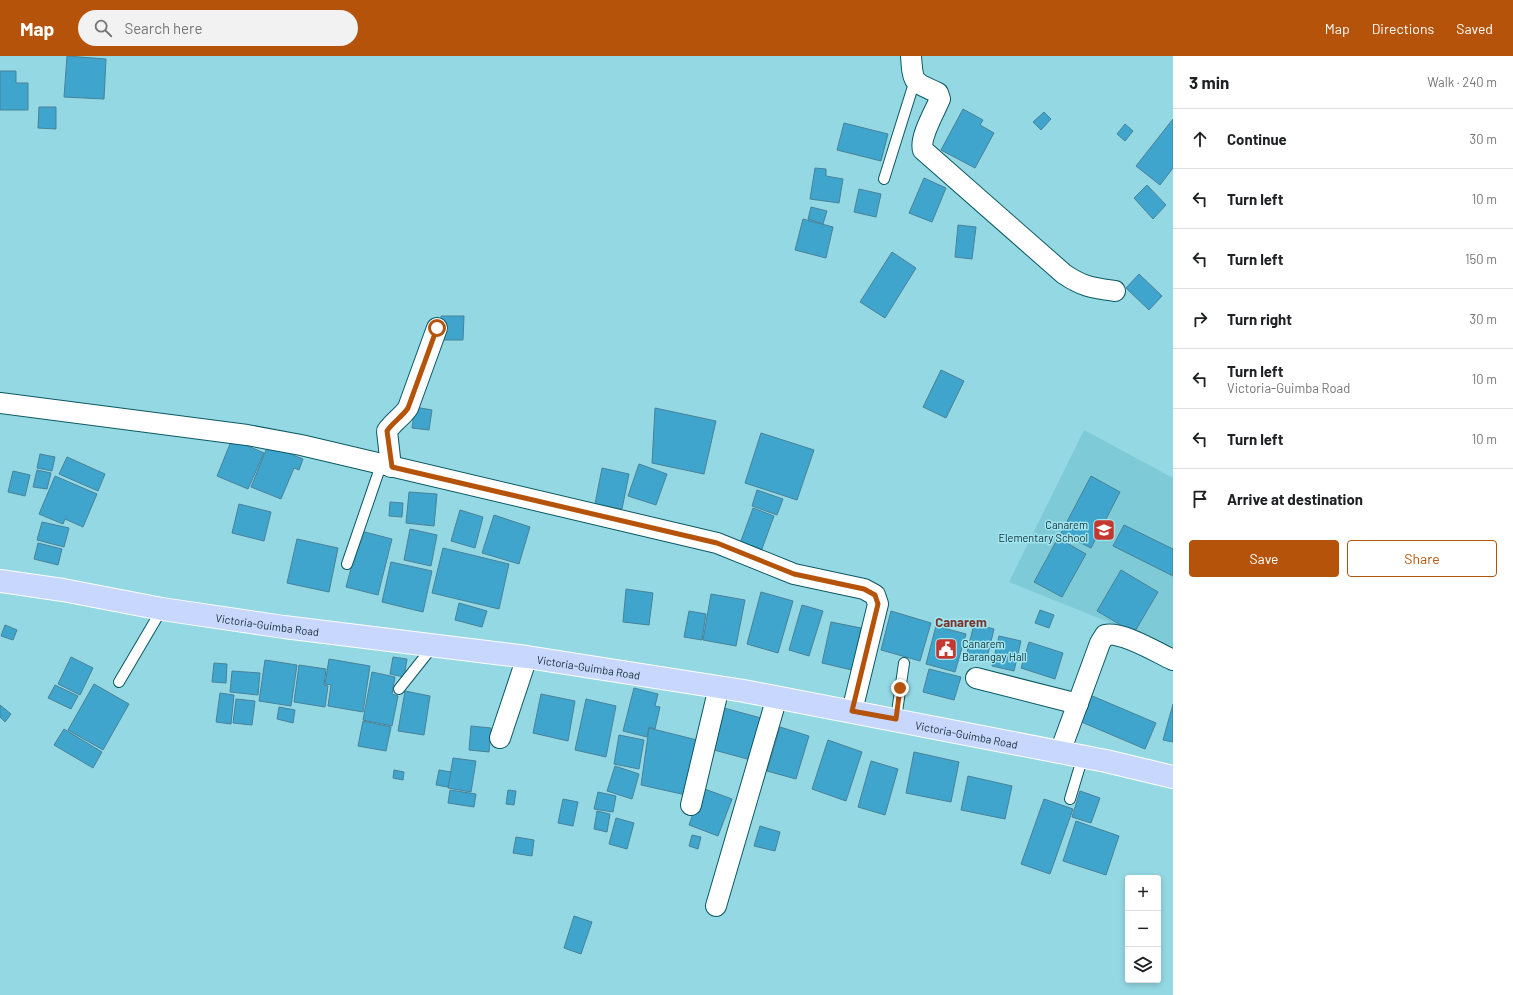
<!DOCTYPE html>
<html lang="en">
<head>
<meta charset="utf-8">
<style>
	body { margin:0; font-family:Barlow,sans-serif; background:#f2f2f2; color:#202124 }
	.controls { position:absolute; right:12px; bottom:12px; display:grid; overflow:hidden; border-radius:4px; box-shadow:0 2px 6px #0003 }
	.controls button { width:36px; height:36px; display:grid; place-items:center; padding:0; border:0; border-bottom:1px solid #e0e0e0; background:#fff; color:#202124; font:20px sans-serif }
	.stop { position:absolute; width:12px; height:12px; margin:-9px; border:3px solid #b45309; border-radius:50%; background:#fff }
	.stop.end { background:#b45309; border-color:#fff; box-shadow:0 1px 4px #0008 }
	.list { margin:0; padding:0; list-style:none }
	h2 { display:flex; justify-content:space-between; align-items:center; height:52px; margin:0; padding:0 16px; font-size:17px }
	h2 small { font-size:13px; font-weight:400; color:#757577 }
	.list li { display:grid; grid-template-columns:26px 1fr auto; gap:12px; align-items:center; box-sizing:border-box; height:60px; padding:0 16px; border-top:1px solid #e0e0e0 }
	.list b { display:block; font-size:15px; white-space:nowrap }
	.list p { margin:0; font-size:13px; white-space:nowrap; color:#757577 }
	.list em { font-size:13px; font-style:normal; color:#757577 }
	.actions { display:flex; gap:8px; padding:12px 16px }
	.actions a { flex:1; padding:9px 0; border:1px solid #b45309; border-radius:4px; text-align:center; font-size:14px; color:#b45309 }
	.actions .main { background:#b45309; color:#fff }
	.icon { flex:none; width:22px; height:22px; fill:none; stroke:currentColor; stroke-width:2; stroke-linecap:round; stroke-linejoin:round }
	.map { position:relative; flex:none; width:1173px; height:939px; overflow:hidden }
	header { display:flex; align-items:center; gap:24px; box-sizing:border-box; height:56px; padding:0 20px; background:#b45309; color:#fff }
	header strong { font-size:19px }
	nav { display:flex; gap:22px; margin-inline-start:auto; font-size:14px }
	.search { width:280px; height:36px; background:#f2f2f2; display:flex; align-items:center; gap:10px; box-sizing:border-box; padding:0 14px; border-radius:22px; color:#757577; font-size:15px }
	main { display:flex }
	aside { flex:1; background:#fff }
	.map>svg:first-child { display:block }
	.built { fill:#7ecad7 }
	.building { fill:#3fa5cd; stroke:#498199 }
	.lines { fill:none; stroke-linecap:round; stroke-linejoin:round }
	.service-casing { stroke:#0b5963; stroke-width:12 }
	.minor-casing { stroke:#0b5963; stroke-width:22 }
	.primary-casing { stroke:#fff; stroke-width:24 }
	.service { stroke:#fff; stroke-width:10 }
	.minor { stroke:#fff; stroke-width:20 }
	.primary { stroke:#c8d7fe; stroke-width:22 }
	.route { stroke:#b45309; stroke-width:5 }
	.labels { text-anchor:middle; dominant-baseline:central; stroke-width:3; stroke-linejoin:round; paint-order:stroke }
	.poi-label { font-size:11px; fill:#122e33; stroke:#a1e6f0; text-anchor:end }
	.street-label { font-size:11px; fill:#122e33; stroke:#a1e6f0 }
	.quarter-label { font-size:13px; font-weight:bold; fill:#7b352d; stroke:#a1e6f0 }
</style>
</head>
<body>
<header>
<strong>Map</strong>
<div class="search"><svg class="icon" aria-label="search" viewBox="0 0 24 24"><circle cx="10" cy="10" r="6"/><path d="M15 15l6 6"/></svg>Search here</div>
<nav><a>Map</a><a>Directions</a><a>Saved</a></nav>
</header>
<main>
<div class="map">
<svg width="1173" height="939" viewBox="0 0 1173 939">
	<rect width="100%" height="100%" fill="#94d8e3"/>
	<path class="built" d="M1084,374l89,48v170l-164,-66z"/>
	<g class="building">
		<path d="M67,0l39,3 -2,40 -40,-2z"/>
		<path d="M0,15h16v12h12v27h-28z"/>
		<path d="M39,51h17v22l-18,-1z"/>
		<path d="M963,53l20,11 -3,5 14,8 -19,35 -34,-18z"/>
		<path d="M1044,56l7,7 -10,11 -8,-8z"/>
		<path d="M1173,63v49l-13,17 -24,-19z"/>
		<path d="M844,67l44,11 -7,27 -44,-11z"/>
		<path d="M1125,68l8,7 -8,10 -8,-7z"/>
		<path d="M815,112l11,1v7l17,3 -4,24 -29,-4z"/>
		<path d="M924,122l22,10 -14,34 -23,-9z"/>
		<path d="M1147,129l19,20 -13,14 -19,-21z"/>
		<path d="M859,133l22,5 -5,23 -22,-5z"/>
		<path d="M811,151l16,4 -4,13 -15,-5z"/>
		<path d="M803,163l30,8 -7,31 -31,-8z"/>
		<path d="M958,169l18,2 -4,32 -17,-2z"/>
		<path d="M892,196l24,16 -31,50 -25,-16z"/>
		<path d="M1139,218l23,22 -13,14 -23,-22z"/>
		<path d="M441,260h23l-1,24h-22z"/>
		<path d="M941,314l23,11 -18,37 -23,-11z"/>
		<path d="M415,351l17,3 -3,20 -17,-2z"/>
		<path d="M655,352l61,13 -12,53 -52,-11z"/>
		<path d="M761,377l53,17 -17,50 -52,-17z"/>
		<path d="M232,383l32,14 -16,36 -31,-13z"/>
		<path d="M268,389l35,14 -4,11 -5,-2 -13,31 -30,-12z"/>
		<path d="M40,398l15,3 -3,14 -15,-3z"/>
		<path d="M67,401l38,17 -7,17 -39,-17z"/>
		<path d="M639,408l28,10 -11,31 -28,-9z"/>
		<path d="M602,412l27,6 -7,35 -27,-5z"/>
		<path d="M37,414l14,3 -4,16 -14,-2z"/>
		<path d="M13,415l17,4 -5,21 -17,-4z"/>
		<path d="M55,420l42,18 -14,33 -18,-8 -2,5 -24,-10z"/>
		<path d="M1091,420l29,16 -29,56 -30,-15z"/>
		<path d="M757,434l26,9 -6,16 -25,-9z"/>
		<path d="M409,436l28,2 -3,32 -28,-3z"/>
		<path d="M390,446l13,1 -1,14 -13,-1z"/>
		<path d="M239,448l32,8 -7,29 -32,-8z"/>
		<path d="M753,452l21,8 -15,41 -21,-8z"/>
		<path d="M460,454l23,7 -8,31 -24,-7z"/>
		<path d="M494,459l36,12 -11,37 -37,-11z"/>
		<path d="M42,466l27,6 -5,19 -27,-7z"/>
		<path d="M1124,469l49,24v27l-60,-30z"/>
		<path d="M410,473l27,6 -6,31 -27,-6z"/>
		<path d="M361,475l31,8 -14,56 -32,-8z"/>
		<path d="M1058,482l28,16 -24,43 -28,-15z"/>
		<path d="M297,483l41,9 -9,44 -42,-9z"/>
		<path d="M38,487l24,6 -4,16 -24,-6z"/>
		<path d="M443,492l66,16 -10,45 -67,-16z"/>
		<path d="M391,506l41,9 -9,41 -41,-10z"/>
		<path d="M1121,514l37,22 -24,41 -37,-22z"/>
		<path d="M626,533l27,4 -4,32 -26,-3z"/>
		<path d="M761,536l32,9 -15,52 -31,-9z"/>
		<path d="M711,538l34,6 -9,46 -33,-6z"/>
		<path d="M459,547l28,8 -5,16 -27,-7z"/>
		<path d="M802,549l21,6 -14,45 -20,-6z"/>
		<path d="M1040,554l14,5 -5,13 -14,-5z"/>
		<path d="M689,555l17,3 -4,26 -18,-3z"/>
		<path d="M891,555l40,12 -11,38 -39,-11z"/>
		<path d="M831,566l30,6 -9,42 -30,-7z"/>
		<path d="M974,568l20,5 -8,33 -20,-5z"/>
		<path d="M5,569l12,5 -4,10 -12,-4z"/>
		<path d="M936,570l30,8 -11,38 -29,-8z"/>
		<path d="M999,580l22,5 -7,30 -22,-5z"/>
		<path d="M1029,586l34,11 -8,26 -34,-11z"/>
		<path d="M71,601l22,11 -13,27 -22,-11z"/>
		<path d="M393,601l14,2 -3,18 -14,-3z"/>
		<path d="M329,603l41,7 -7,46 -35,-6 3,-21 -6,-1z"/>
		<path d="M265,604l32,5 -6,41 -32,-5z"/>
		<path d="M214,607l13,1 -1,19 -14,-1z"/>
		<path d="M299,609l27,4 -2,16 4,1 -3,21 -31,-5z"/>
		<path d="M929,613l32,8 -7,23 -31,-8z"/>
		<path d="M232,615l28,2 -2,22 -28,-3z"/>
		<path d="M372,616l23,5 -3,17 6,2 -6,30 -29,-6z"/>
		<path d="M94,628l35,20 -26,46 -35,-20z"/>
		<path d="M55,629l23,11 -7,13 -23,-11z"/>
		<path d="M634,632l24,6 -3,12 5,1 -5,22 -6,-2 -2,10 -24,-6z"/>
		<path d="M405,635l25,5 -6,39 -26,-4z"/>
		<path d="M220,637l14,2 -3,29 -15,-2z"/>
		<path d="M541,638l34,7 -7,40 -35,-8z"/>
		<path d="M1090,639l66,28 -11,26 -66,-28z"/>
		<path d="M236,643l19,2 -3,24 -19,-2z"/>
		<path d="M586,643l30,7 -10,51 -31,-7z"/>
		<path d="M1173,648v38l-10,-2z"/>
		<path d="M0,649l11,9 -6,8 -5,-5z"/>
		<path d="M279,651l16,3 -2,13 -16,-4z"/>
		<path d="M724,652l37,10 -10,42 -37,-10z"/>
		<path d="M363,665l28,6 -5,24 -28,-5z"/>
		<path d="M471,670l20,2 -2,24 -20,-2z"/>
		<path d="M780,671l29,9 -13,43 -29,-8z"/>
		<path d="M649,672l48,12 -11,55 -45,-10z"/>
		<path d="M64,673l38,23 -9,16 -39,-23z"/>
		<path d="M619,679l25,5 -5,29 -25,-5z"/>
		<path d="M828,684l34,12 -16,49 -34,-12z"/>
		<path d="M914,696l45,10 -8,40 -45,-9z"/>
		<path d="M453,702l23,3 -5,31 -23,-4z"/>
		<path d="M871,705l27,8 -13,46 -27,-8z"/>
		<path d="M615,710l24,8 -7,25 -25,-8z"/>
		<path d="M394,714l10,2 -1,8 -10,-2z"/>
		<path d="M439,714l12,2 -3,15 -12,-2z"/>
		<path d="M968,720l44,10 -7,33 -44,-9z"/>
		<path d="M702,732l30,11 -14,37 -29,-11z"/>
		<path d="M450,734l26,4 -2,13 -26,-4z"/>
		<path d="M508,734l8,1 -2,14 -8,-1z"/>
		<path d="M1080,735l20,7 -9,25 -19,-6z"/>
		<path d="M598,736l18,4 -3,16 -19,-3z"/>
		<path d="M563,743l15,3 -5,24 -15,-3z"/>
		<path d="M1044,743l29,10 -23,65 -29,-10z"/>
		<path d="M597,755l13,3 -3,18 -13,-3z"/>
		<path d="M616,762l18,5 -7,26 -18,-5z"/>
		<path d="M1076,765l43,15 -13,39 -43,-14z"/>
		<path d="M760,770l20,6 -5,19 -21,-5z"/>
		<path d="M692,779l9,2 -3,12 -9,-3z"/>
		<path d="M516,781l18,3 -2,16 -19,-3z"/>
		<path d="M574,860l18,6 -11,32 -17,-6z"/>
	</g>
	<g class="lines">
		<g class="service-casing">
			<g id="service">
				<path d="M884,123l31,-99"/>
				<path d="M347,508l34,-99"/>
				<path d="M119,626l43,-73"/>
				<path d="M399,633l35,-44"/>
				<path d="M896,663l8,-56"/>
				<path d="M1070,743l13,-43"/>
			</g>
		</g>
		<g class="minor-casing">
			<g id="minor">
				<path d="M911,0c2,29 2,25 27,37l2,6c-5,12 -21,39 -17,51l141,124c19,13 29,14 51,17"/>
				<path d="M0,347l247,32 54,10 416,98 77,31 70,15 11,6 3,9 -26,107"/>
				<path d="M391,411l-4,-36c6,-9 15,-14 21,-23l29,-80"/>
				<path d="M976,622l102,26"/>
				<path d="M500,682l27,-81"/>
				<path d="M1060,696l40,-109 5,-8c17,-4 51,17 68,25"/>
				<path d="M691,749l28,-118"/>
				<path d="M716,850l61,-209"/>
			</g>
		</g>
		<g class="primary-casing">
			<g id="primary">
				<path id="s1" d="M0,525l63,9 99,19 122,18 243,30 217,34 362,70 67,16"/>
			</g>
		</g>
		<use href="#service" class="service"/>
		<use href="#minor" class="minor"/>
		<use href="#primary" class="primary"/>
	</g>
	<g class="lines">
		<path class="route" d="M437,272l-29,80c-6,9 -15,14 -21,23l5,36 325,76 77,31 70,15 11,6 3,9 -26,107 44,8 4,-31"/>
	</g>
	<defs>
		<g id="school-square" transform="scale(1.15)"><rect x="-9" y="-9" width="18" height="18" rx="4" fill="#c5382f" stroke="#a1e6f0"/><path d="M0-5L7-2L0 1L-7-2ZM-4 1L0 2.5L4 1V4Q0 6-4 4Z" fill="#fff"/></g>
		<g id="civic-square" transform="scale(1.15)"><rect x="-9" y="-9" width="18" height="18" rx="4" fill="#c5382f" stroke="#a1e6f0"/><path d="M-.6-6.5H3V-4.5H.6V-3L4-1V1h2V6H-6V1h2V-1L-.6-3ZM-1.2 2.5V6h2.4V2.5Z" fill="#fff"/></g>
	</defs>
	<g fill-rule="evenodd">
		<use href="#school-square" x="1104" y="474"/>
		<use href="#civic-square" x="946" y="593"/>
	</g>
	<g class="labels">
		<g class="poi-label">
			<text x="1088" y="468">Canarem<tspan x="1088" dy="13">Elementary School</tspan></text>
			<text x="962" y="587" text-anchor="start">Canarem<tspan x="962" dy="13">Barangay Hall</tspan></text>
		</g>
		<g class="street-label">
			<text stroke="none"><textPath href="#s1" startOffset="271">Victoria-Guimba Road</textPath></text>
			<text stroke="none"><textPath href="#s1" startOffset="595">Victoria-Guimba Road</textPath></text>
			<text stroke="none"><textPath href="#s1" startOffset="979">Victoria-Guimba Road</textPath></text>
		</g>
		<g class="quarter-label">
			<text x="961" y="566">Canarem</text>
		</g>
	</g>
</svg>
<div class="controls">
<button>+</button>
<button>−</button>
<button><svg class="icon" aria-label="layers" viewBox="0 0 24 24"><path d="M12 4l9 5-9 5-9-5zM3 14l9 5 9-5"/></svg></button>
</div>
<div class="stop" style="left:437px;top:272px"></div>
<div class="stop end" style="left:900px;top:632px"></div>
</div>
<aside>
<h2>3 min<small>Walk · 240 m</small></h2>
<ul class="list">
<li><svg class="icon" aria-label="ahead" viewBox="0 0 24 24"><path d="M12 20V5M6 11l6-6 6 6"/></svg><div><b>Continue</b></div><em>30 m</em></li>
<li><svg class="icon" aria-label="left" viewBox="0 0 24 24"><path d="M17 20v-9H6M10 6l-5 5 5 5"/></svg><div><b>Turn left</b></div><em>10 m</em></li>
<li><svg class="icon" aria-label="left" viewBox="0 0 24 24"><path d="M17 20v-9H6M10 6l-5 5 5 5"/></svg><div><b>Turn left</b></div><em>150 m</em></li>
<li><svg class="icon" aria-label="right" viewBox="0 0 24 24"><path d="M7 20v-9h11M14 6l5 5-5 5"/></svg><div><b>Turn right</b></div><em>30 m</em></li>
<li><svg class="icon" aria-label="left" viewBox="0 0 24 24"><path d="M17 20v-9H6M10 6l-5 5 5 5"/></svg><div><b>Turn left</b><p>Victoria-Guimba Road</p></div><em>10 m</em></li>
<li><svg class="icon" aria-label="left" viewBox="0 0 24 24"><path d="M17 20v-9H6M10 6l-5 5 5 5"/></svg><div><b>Turn left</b></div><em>10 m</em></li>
<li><svg class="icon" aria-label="arrive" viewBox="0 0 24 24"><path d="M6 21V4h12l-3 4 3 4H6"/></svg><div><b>Arrive at destination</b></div></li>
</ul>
<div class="actions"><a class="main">Save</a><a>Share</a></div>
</aside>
</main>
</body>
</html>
